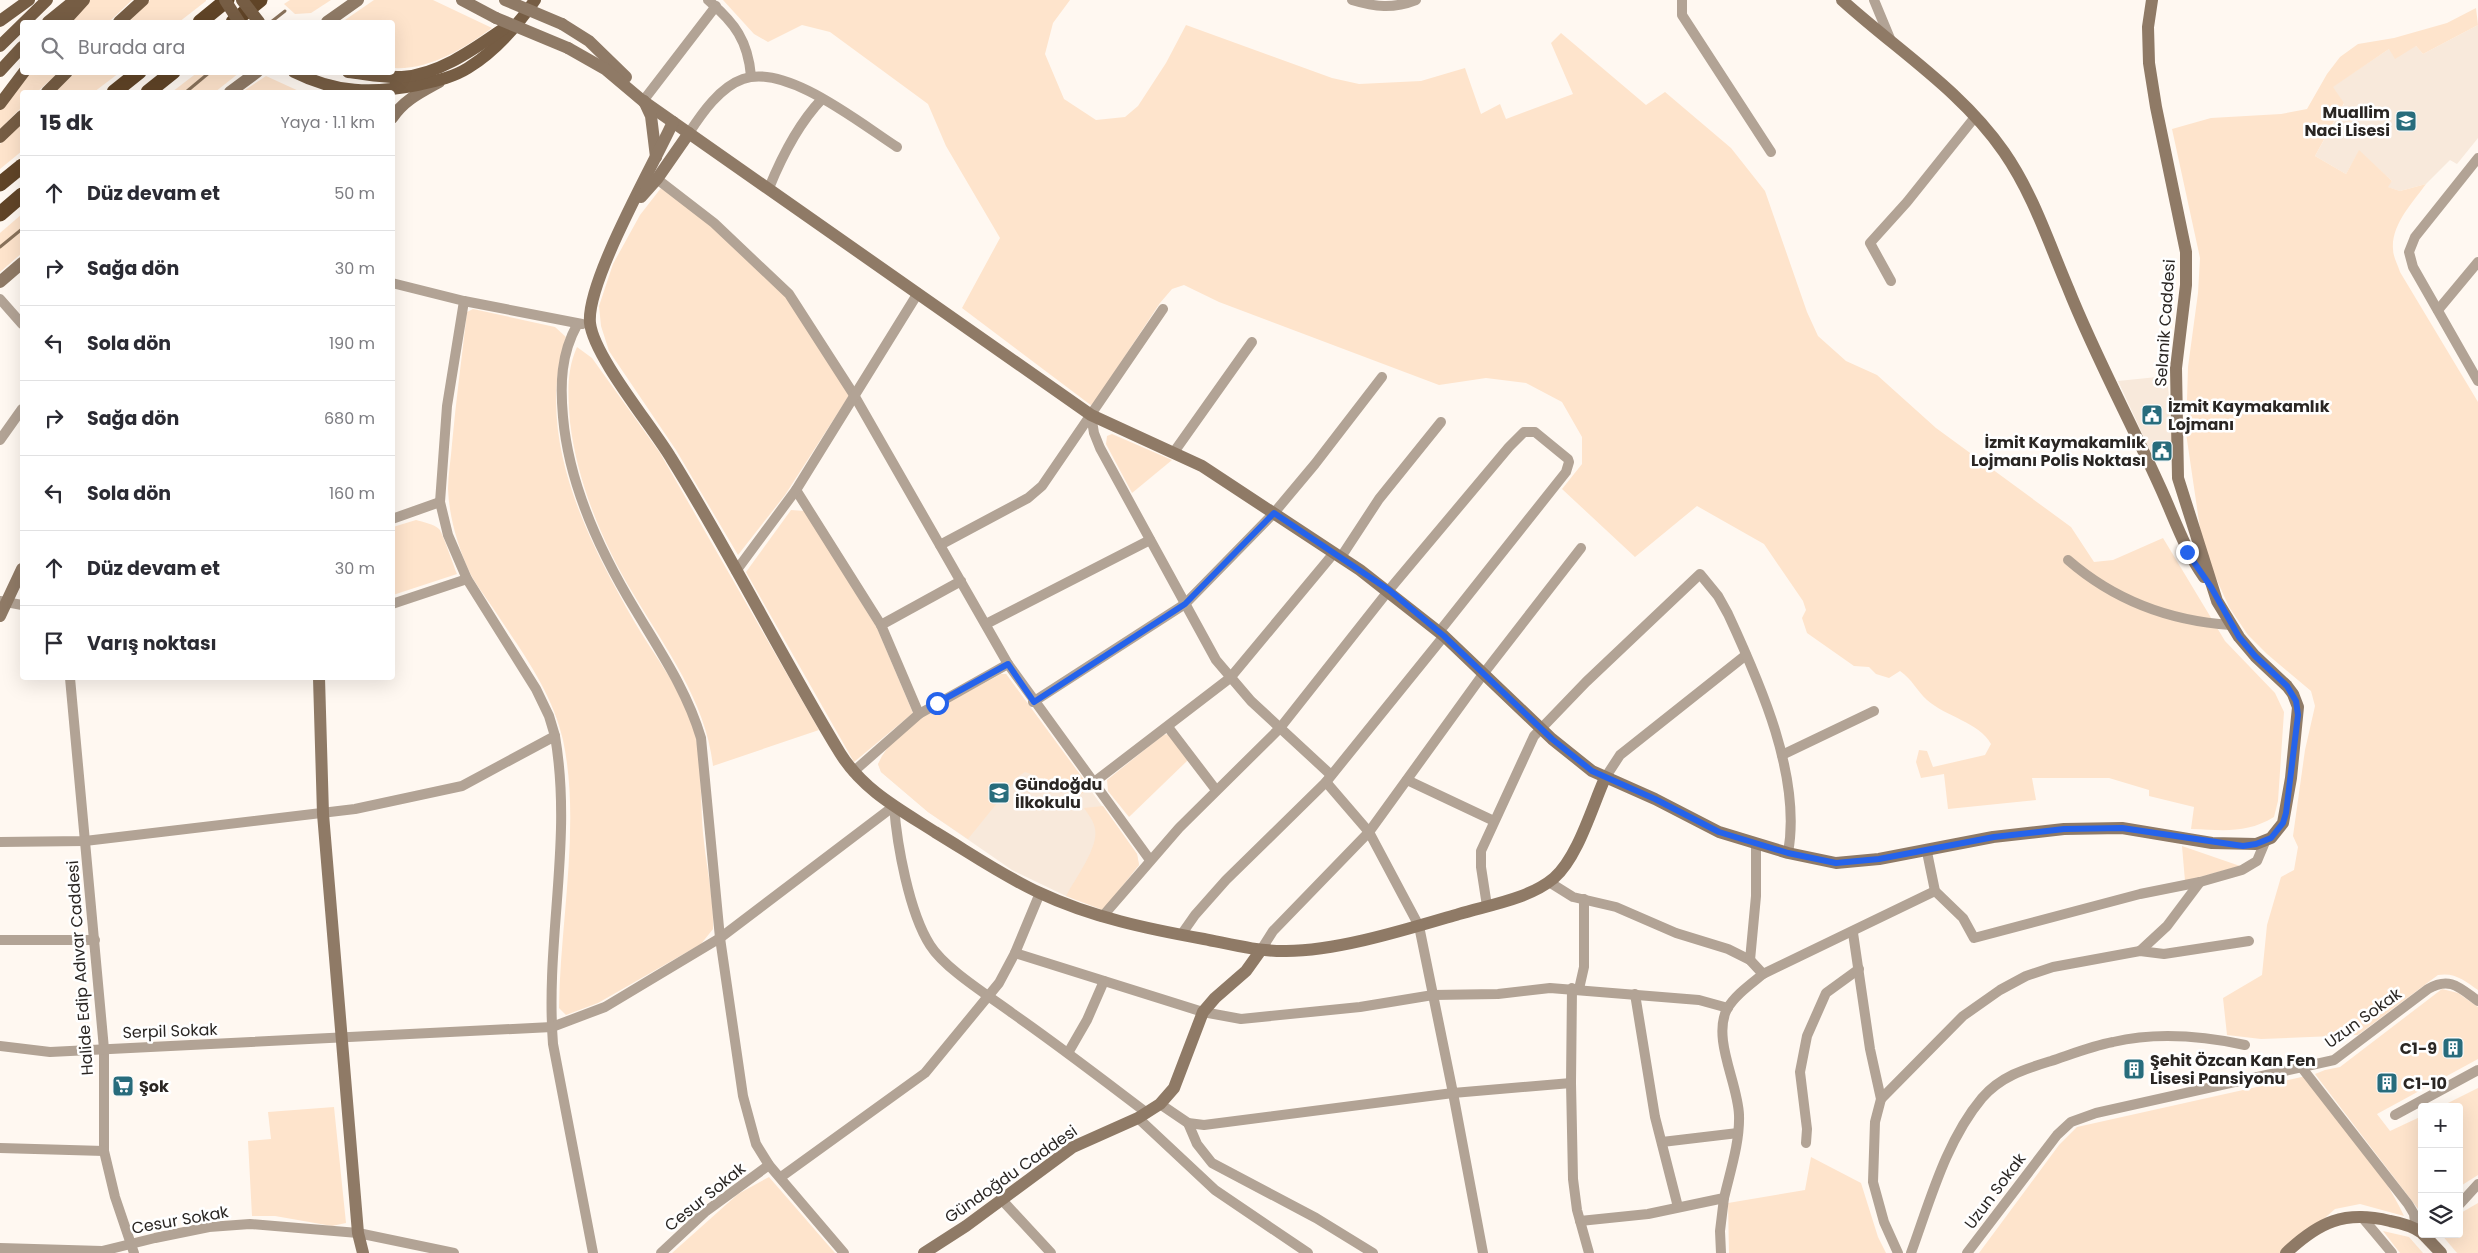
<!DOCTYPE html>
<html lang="tr">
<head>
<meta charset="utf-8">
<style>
	body { margin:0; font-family:Poppins,sans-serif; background:#f2f2f3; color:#2b2b33 }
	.controls { position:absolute; right:15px; bottom:15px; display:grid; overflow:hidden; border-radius:5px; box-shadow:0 5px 20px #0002 }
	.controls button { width:45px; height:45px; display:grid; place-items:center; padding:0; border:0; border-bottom:1px solid #e1e1e2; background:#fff; color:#2b2b33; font:25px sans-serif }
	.stop { position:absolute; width:15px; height:15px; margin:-11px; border:4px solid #2563eb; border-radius:50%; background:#fff }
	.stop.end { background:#2563eb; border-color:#fff; box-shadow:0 1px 5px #0008 }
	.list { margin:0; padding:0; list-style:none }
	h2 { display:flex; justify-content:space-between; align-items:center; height:65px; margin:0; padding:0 20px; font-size:21px }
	h2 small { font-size:16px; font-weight:400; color:#7c7c81 }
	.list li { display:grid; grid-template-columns:32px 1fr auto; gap:15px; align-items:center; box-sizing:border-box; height:75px; padding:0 20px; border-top:1px solid #e1e1e2 }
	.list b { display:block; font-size:19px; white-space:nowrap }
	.list em { font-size:16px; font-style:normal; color:#7c7c81 }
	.icon { flex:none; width:28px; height:28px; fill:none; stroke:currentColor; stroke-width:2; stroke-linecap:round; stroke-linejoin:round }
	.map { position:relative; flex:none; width:2478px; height:1253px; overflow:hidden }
	.search { position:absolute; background:#fff; box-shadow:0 5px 20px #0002; left:20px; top:20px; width:375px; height:55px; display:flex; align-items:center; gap:12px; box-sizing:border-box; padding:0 18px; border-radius:5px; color:#7c7c81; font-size:19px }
	.panel { position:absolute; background:#fff; box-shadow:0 5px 20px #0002; left:20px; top:90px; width:375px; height:590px; border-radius:5px }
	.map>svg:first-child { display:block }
	.built { fill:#f8e9db }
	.green { fill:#fee4cc }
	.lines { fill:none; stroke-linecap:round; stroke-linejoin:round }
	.stream { stroke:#89725b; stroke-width:3 }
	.street { stroke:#b2a395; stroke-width:10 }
	.secondary { stroke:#8f7a66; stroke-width:12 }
	.primary { stroke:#765d44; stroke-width:12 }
	.highway { stroke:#604427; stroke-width:15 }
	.secondary-bridge { stroke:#8f7a66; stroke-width:12 }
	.primary-bridge { stroke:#765d44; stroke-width:12 }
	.route { stroke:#2563eb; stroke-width:6 }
	.labels { text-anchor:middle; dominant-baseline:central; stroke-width:5; stroke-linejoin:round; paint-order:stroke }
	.poi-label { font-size:16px; font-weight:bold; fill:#2a2623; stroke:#fff; text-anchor:start }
	.street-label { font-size:16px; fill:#2a2623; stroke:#fff }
</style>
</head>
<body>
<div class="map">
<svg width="2478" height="1253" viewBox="0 0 2478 1253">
	<rect width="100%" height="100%" fill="#fff8f1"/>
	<g class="built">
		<path d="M2478,25v113l-21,26 -7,-4 -24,24 -26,7 -13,-4 5,-6 -33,-30 -13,23 -31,-18 29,-52 -12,-17 57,-38 27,-3 7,8z"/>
		<path d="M2167,376l7,73 -20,10 -36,-78z"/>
		<path d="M1001,674h5l131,180 2,11 -36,45 -37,-14 -54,-26 -84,-58 -47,-40 -3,-8z"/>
	</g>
	<g class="green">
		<path d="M89,0h43l-23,22h-40z"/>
		<path d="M150,0h56v1l-27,21h-52z"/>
		<path d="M290,0h41l-20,13 -16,1 -11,-10z"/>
		<path d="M374,0h59l59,28c-29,21 -62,42 -99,40l-1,-46h-50z"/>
		<path d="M723,0h347l-17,23 -8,31 19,45 32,21 29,-3 13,-11 28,-43 20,-38 146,53 27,6 62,-3 44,-13 16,46 19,-10 6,15 67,-25 -22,-51 10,-10 85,72 19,-13 66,56 34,43 42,121 11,24 28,25 31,14 59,53 135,99 23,35 19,-2 50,-22 62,103 50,52 9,19 -6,89 -4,16c-28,17 -51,13 -83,12l3,-22 -45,-11v-6l-40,-12h-77l4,22 -88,9 -4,-35 -23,4 -5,-16 3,-12 8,1 6,16 52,-12 6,-11c-12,-22 -45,-27 -64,-44 -10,-9 -15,-21 -27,-29l-11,7 -13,-4 -7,-7 -15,-1 -47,-33 -5,-15 4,-8 -3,-9 -39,-57 -67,-38 -62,51 -73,-68 20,-25v-27l-20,-35 -36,-19 -40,-5 -47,7 -220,-83 -35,-17 -12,4 -12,14 -68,103 -130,-98 38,-70 -54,-92 -18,-42 -98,-72 -28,-7 -34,17 -14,-8z"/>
		<path d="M2476,8l2,17 -55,29 -7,-8 -21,13 -6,-10 -56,38 11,16 -29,53 31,18 13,-24 33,31 -4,6 12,4 26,-7c-13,18 -35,41 -33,65 0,8 5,16 7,23l78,130v588c-13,-9 -23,-18 -40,-15l-80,60 -97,4 -34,-4 -4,-37 39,-23 5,-50 14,-48 13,-7 4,-23 -5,-11 12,-86 10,-44 -4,-15 -44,-37 -19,-19 -19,-28 -18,-40 -10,-32 -15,-102 2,-66 10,-74 2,-35 -28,-129 39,-11 70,-4 26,-5 20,-35 13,-17 18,-13 36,-6 53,-15z"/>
		<path d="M198,72h41v1l-24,19h-43z"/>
		<path d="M28,73h30l-21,19h-15v15l-22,22v-19z"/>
		<path d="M75,73h44l-25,19h-40z"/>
		<path d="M266,76l35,16h-59z"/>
		<path d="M22,123v28l-22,18v-25z"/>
		<path d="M661,188l39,28 86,81 64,97 -65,101 -47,60 -62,-105 -67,-99 -8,-25 -2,-20 14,-42 27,-49z"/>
		<path d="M22,214v39l-22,19v-39z"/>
		<path d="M473,309l82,18 11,10c-32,99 20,200 68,284 19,33 43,62 57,98 13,38 8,83 13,123 3,29 10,58 9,87l-12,15 -103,59 -32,12 -7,-7c1,-86 22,-184 4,-268 -11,-49 -43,-91 -70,-132 -8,-12 -17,-23 -23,-35 -12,-26 -21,-56 -22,-84 0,-15 3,-30 4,-45 4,-44 10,-88 15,-132z"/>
		<path d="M577,347l15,11 68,95 159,277 -106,36c-7,-64 -47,-117 -79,-171 -31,-51 -57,-113 -64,-173 -2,-27 -4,-50 7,-75z"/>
		<path d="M1112,434l60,26 -40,33 -26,-49 1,-8z"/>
		<path d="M791,510l14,1 72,117 36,85 -59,49 -108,-190z"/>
		<path d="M416,520c7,2 18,4 23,9 3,2 15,38 18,45l-64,21v-68z"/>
		<path d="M1001,674h5l84,114 -10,7c-19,-4 -36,-17 -55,-23l-6,4 -51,63 -40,-27 -47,-40 -3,-8c18,-42 84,-68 123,-90z"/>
		<path d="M1168,734l20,26 -59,57 -21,-26 -1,-11 56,-45z"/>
		<path d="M1103,806l34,48 2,11 -36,45 -37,-14c9,-17 33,-49 29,-67 -1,-8 -7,-15 -11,-21z"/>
		<path d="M2182,846l58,20 -55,15z"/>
		<path d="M2442,989l16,4 20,14v52l-101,55 13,17 32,-15v98l-107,-140 10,-4 15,-3z"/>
		<path d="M2306,1076c34,45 74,88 98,140l-44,-12 -25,5 -50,44h-306l80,-108 18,-18z"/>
		<path d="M2478,1088v87l-19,12v-80h-19z"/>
		<path d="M334,1107l12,116 -14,3 -57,-10h-23l-4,-75 23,-2 -3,-27z"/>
		<path d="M1811,1157l50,26 17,54 8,16h-157l-1,-50 77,-13z"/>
		<path d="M769,1177l66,76h-163l66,-59z"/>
		<path d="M2478,1203v50h-21l-16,-19h18v-20z"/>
		<path d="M2383,1231l26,6 14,16h-23z"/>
	</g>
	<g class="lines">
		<g class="stream">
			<path d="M271,22l14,-11"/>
			<path d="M186,92l24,-20"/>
			<path d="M0,247l22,-18"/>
		</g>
		<g class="street">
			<path d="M708,0c27,23 40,41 43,76"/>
			<path d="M1352,0c23,7 41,9 64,0"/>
			<path d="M1682,0v15l89,137"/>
			<path d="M1874,0l17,41"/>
			<path d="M643,101l73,-95"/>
			<path d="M689,133c13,-20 31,-46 54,-54 43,-16 118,45 154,68"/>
			<path d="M2478,158l-63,79 -6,15 4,15 65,114"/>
			<path d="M657,179l57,44 75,71 65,101 154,269 142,196"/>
			<path d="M769,188c13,-32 29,-64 53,-89"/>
			<path d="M1891,281l-21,-38 37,-41 68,-85"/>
			<path d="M392,283l72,18 -17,105 -7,96 8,33 19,44 69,110 13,27 6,20"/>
			<path d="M0,299l22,25"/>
			<path d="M464,301l118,23"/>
			<path d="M2438,310l40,-48"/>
			<path d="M577,325c-16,29 -17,59 -14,92 6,69 37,135 73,194 25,42 51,80 65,127l19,200 23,158 13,48 13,21 75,88"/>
			<path d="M1091,415l3,18 6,15 116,212 35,41 80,74"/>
			<path d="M0,440l22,-31"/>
			<path d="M1174,452l78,-110"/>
			<path d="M796,490l85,135 38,89"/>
			<path d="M392,519l48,-17"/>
			<path d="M940,545l88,-47 14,-12 121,-177"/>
			<path d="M1341,557l38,-58 62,-77"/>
			<path d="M2068,560c46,40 102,61 163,65"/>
			<path d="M736,571l60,-81 122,-197"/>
			<path d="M0,601l22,4"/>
			<path d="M392,604l75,-25"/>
			<path d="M986,624l164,-84"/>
			<path d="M881,625l80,-44"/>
			<path d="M70,678l34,371v102l11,46 19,56"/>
			<path d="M1033,702l152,-98 89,-91 41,-49 67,-87"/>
			<path d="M1168,727l48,63"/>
			<path d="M1782,755l92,-44"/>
			<path d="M853,772l66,-58 89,-50"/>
			<path d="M1605,778l15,-23 126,-100"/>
			<path d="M1407,780l87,41"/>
			<path d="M1326,782l43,50 50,94 34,167 30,160"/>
			<path d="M1093,783l137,-105 104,-125"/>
			<path d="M894,806c3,39 15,106 36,139 15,24 59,51 82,68 46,32 90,66 135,100"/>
			<path d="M0,842l85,-1 270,-32 107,-23 93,-50c18,105 -10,203 -2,308l40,209"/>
			<path d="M1927,852l8,39 28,27 11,20 166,-44 60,-12 42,-12 15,-9 8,-19"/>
			<path d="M1549,882l24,15 43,10 60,26 52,16 22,11 13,14"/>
			<path d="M1487,906l-6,-39v-16l53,-115 52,-54 114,-108 18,22 10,18c32,69 74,163 60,239"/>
			<path d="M1102,917l77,-89 101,-100 109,-138 120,-143 15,-15h11l33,27 1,3 -3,10 -127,160"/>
			<path d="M1853,933l17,116 11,50 -6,23 -2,60 11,40 14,31"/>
			<path d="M1181,935l14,-20 31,-35 100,-98 118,-146"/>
			<path d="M0,940h95"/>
			<path d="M1261,950l12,-19 96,-99 115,-159 97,-125"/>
			<path d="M2140,951l27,-25 33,-44"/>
			<path d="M1015,953l188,59 38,7 119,-12 73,-12 65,-1 52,-6 149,12 29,8"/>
			<path d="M1750,960l6,-64v-52"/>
			<path d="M1572,988l-1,95 2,96 4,31 12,43"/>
			<path d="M1579,989l5,-22v-68"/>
			<path d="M1635,994l20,123 23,90"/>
			<path d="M0,1046l50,6 502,-25 53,-20 115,-69 174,-132"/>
			<path d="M1068,1053l19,-33 17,-39"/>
			<path d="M2302,1068l106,136 6,10 2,15"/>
			<path d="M1881,1099l82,-83 37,-26 26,-14 27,-9 87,-16 24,3 85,-13"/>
			<path d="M1160,1104l28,19 16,2 249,-32 118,-10"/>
			<path d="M2395,1115l83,-45"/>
			<path d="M1138,1118l77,72 93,63"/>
			<path d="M1188,1123l9,21 15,19 104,55 57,35"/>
			<path d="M1662,1142l76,-9"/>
			<path d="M1806,1143l1,-14 -7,-57 7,-36 19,-43 33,-24"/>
			<path d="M0,1148l104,3"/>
			<path d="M781,1177l144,-104 74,-90 16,-30 25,-60"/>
			<path d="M1002,1200l49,53"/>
			<path d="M2459,1205l19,-21"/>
			<path d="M2361,1216l31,37"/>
			<path d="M1580,1221l68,-7 76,-16c6,-26 16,-56 15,-83 -1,-32 -27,-76 -12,-106 8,-14 24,-25 36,-35l172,-83"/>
			<path d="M0,1248l102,3 53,-13 54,-11 41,-3 108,9 96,20"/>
			<path d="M661,1253l44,-41 64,-47"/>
			<path d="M1721,1253l-1,-22 4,-33"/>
			<path d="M1911,1253c19,-52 35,-112 71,-155 19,-22 43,-29 69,-37 21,-7 41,-15 62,-19 43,-10 90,-6 132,3"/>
			<path d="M1967,1253l90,-118 14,-13 25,-9 238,-53 94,-71c22,-13 32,-1 50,12"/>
		</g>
		<g class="secondary">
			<path d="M462,0l34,18"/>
			<path d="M1842,0c55,50 119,90 162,152 29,42 44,89 64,136 27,68 63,134 93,201 14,31 24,61 43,88"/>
			<path d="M327,22l31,-22"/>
			<path d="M562,24l27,17 37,36"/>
			<path d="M568,48l37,21 38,32 448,314 111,51 158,104 84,66 108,103 40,32 63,28 64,33 69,21 48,10 43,-4 114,-22 71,-8 58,-1 90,15 44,1 15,-6 12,-15 8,-45 7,-71 -5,-13 -6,-8 -32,-30 -16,-19 -22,-36 -39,-123 -2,-110 10,-83v-33l-30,-145 -7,-44 -1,-36 4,-27"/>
			<path d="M230,92l27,-20"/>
			<path d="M644,101l7,15 5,41"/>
			<path d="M392,118c12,-18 29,-26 47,-36"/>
			<path d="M673,122c-19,42 -87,160 -83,201 4,34 62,103 81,135 60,96 110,198 169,295 23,37 59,56 95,79 35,21 68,44 105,61 51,24 108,36 164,46 26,5 52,12 79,12 52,1 125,-22 176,-37 30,-9 70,-15 95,-36 24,-21 38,-71 51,-100"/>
			<path d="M641,197l16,-18 32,-46"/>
			<path d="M0,282l22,-19"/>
			<path d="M0,616l22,-47"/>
			<path d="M319,678l4,136 35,419 5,20"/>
			<path d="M2423,1234l18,19"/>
			<path d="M924,1253l42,-27 107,-79 65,-29 22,-14 14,-16 29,-76 12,-14 31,-27 15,-21"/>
			<path d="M2286,1253c33,-31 58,-43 104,-32 11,2 23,5 32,12"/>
		</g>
		<g class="primary">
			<path d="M0,21l29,-21"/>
			<path d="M48,22l27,-22"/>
			<path d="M64,22l20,-22"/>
			<path d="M119,22l24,-22"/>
			<path d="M0,46l47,-46"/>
			<path d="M0,71l22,-24"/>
			<path d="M294,72c42,21 78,22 123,13 18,-4 35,-7 51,-17 26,-16 50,-43 67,-68"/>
			<path d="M348,72c18,2 37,6 54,5 38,-3 72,-28 101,-48"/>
			<path d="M47,92l20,-20"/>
			<path d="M0,104l24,-32"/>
			<path d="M0,137l22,-21"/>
		</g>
		<g class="highway">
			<path d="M200,22l27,-22"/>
			<path d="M233,22l27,-22"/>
			<path d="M114,92l25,-20"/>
			<path d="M148,92l25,-20"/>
			<path d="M0,184l22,-18"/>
			<path d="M0,214l22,-19"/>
		</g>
		<g class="secondary-bridge">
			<path d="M505,0l57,24"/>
			<path d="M496,18l72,30"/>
		</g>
		<g class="primary-bridge">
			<path d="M225,0l14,22"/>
			<path d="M242,0l17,22"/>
		</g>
	</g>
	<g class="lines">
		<path class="route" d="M937,703l71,-39 26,38 151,-98 89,-91 115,77 55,46 108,103 40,32 63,28 64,33 69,21 48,10 43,-4 115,-22 70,-8 58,-1 121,18 13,-2 15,-6 12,-15 3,-10 12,-98 -2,-14 -9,-15 -32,-30 -16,-19 -28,-50 -24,-35"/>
	</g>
	<defs>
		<g id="school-square" transform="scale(1.125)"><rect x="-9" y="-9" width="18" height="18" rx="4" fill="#286c7c" stroke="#fff"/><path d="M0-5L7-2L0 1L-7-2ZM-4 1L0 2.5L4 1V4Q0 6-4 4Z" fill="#fff"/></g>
		<g id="civic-square" transform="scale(1.125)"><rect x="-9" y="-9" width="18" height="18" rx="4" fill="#286c7c" stroke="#fff"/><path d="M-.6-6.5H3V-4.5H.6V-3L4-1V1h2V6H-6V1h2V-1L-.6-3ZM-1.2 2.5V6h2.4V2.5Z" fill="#fff"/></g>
		<g id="building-square" transform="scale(1.125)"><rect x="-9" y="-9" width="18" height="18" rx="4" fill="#286c7c" stroke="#fff"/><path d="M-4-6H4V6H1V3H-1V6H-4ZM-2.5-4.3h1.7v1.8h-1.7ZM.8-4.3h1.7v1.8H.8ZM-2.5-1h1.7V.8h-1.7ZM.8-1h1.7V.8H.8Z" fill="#fff"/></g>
		<g id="supermarket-square" transform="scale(1.125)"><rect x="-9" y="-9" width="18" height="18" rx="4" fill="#286c7c" stroke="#fff"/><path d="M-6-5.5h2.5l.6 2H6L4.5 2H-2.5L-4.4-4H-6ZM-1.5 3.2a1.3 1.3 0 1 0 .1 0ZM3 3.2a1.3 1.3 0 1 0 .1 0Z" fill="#fff"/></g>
	</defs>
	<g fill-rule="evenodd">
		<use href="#school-square" x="2406" y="121"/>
		<use href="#civic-square" x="2152" y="415"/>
		<use href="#civic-square" x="2162" y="451"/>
		<use href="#school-square" x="999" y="793"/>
		<use href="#building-square" x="2453" y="1048"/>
		<use href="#building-square" x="2134" y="1069"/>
		<use href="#building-square" x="2387" y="1083"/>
		<use href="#supermarket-square" x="123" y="1086"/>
	</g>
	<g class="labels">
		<g class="poi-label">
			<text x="2390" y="112" text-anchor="end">Muallim<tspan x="2390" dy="18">Naci Lisesi</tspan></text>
			<text x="2168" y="406">İzmit Kaymakamlık<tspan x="2168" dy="18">Lojmanı</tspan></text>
			<text x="2146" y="442" text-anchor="end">İzmit Kaymakamlık<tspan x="2146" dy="18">Lojmanı Polis Noktası</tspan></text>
			<text x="1015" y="784">Gündoğdu<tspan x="1015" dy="18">İlkokulu</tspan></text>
			<text x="2437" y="1048" text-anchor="end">C1-9</text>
			<text x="2150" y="1060">Şehit Özcan Kan Fen<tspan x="2150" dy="18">Lisesi Pansiyonu</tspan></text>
			<text x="2403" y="1083">C1-10</text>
			<text x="139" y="1086">Şok</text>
		</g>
		<g class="street-label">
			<text transform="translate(2165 323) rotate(-86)">Selanik Caddesi</text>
			<text transform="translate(80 968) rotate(-94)">Halide Edip Adıvar Caddesi</text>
			<text transform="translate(2363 1018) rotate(-36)">Uzun Sokak</text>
			<text transform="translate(170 1031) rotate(-2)">Serpil Sokak</text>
			<text transform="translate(1011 1174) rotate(-35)">Gündoğdu Caddesi</text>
			<text transform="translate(1995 1191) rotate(-53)">Uzun Sokak</text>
			<text transform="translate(705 1197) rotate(-39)">Cesur Sokak</text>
			<text transform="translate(180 1220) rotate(-10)">Cesur Sokak</text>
		</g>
	</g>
</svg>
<div class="controls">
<button>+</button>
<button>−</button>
<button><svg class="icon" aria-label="layers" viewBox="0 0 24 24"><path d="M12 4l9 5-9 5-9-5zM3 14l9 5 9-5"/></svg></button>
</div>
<div class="stop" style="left:937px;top:703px"></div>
<div class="stop end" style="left:2187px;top:552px"></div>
<div class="search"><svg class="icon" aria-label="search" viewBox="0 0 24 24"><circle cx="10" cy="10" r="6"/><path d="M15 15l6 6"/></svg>Burada ara</div>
<section class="panel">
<h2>15 dk<small>Yaya · 1.1 km</small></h2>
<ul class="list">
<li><svg class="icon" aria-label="ahead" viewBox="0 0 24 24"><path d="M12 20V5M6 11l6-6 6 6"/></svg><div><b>Düz devam et</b></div><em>50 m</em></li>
<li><svg class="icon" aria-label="right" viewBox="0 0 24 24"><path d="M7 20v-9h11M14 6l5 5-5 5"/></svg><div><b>Sağa dön</b></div><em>30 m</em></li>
<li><svg class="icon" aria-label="left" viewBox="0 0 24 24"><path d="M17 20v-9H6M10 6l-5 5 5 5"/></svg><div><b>Sola dön</b></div><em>190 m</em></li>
<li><svg class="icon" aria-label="right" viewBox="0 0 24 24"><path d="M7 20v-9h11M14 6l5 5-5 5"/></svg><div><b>Sağa dön</b></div><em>680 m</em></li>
<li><svg class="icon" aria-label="left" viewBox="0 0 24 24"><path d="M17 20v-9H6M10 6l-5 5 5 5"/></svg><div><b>Sola dön</b></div><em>160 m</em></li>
<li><svg class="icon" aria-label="ahead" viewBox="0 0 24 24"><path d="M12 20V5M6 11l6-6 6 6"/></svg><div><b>Düz devam et</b></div><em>30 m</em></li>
<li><svg class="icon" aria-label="arrive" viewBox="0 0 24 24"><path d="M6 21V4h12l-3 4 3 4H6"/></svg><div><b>Varış noktası</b></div></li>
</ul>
</section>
</div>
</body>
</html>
